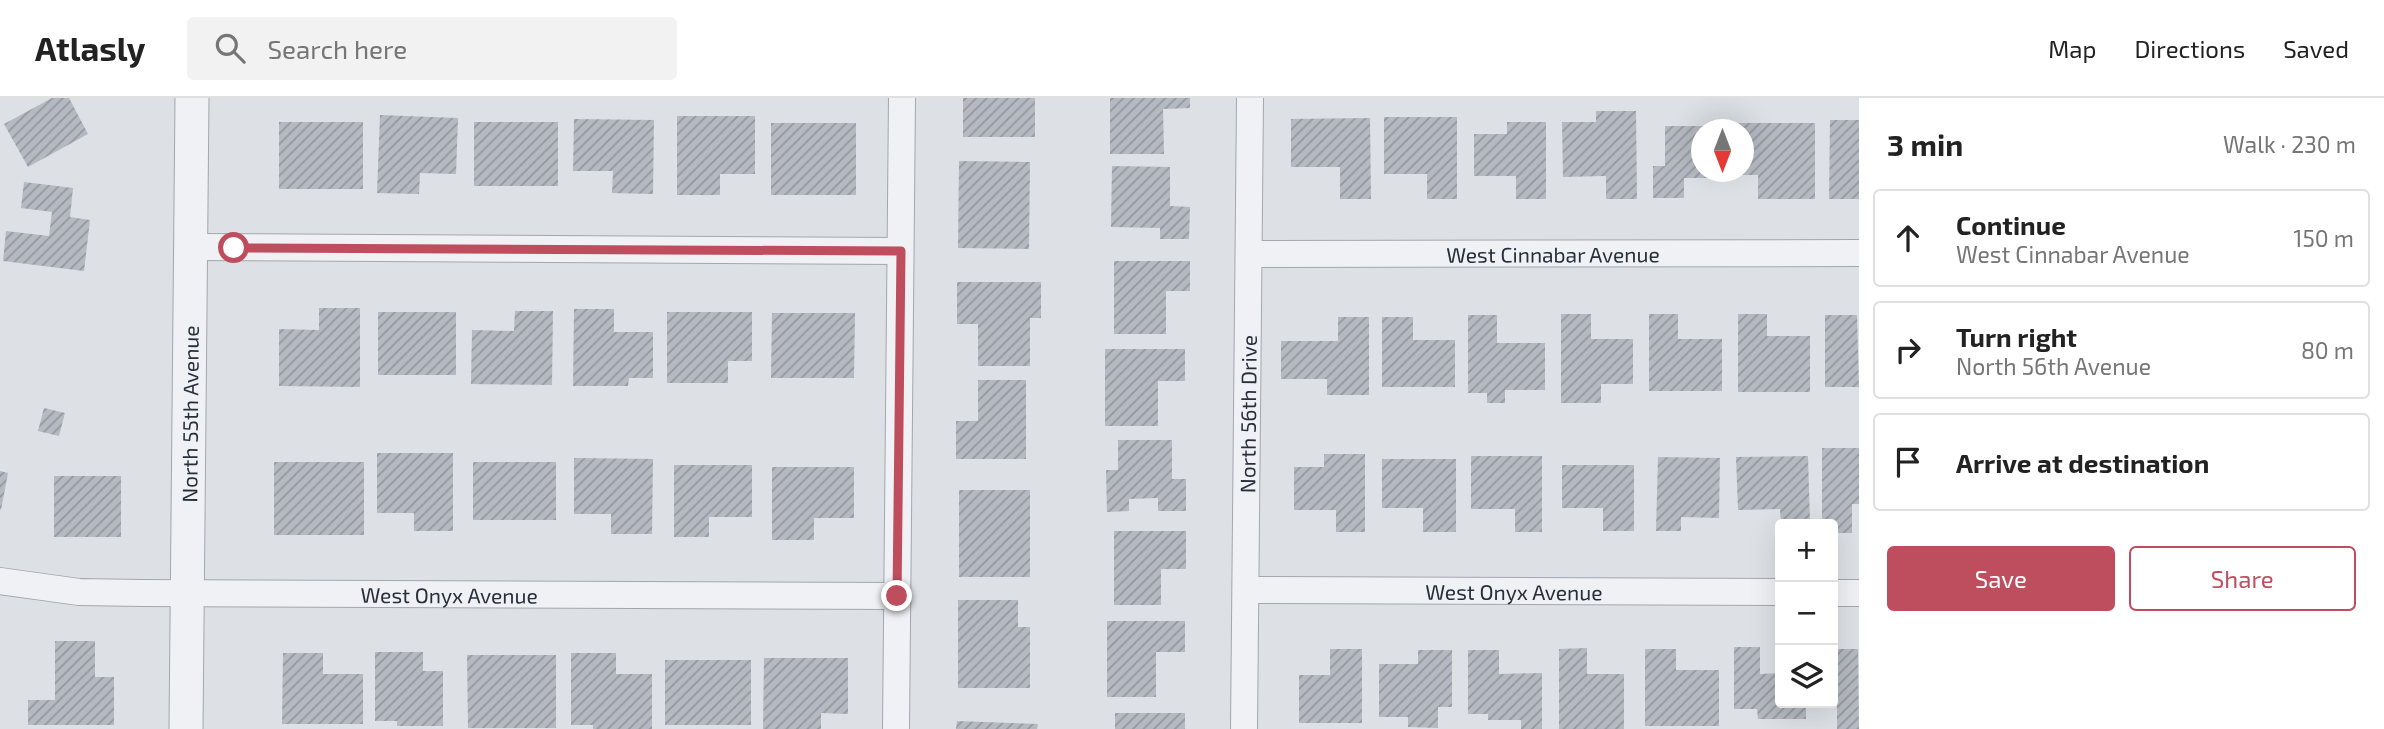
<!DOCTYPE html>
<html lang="en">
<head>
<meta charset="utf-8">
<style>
	body { margin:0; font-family:"Exo 2",sans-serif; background:#f2f2f2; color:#222 }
	.controls { position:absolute; right:21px; bottom:21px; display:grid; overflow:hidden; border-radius:7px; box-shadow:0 7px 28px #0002 }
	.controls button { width:63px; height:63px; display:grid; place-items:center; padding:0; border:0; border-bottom:2px solid #e0e0e0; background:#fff; color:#222; font:35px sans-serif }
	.compass { position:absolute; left:1691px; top:21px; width:63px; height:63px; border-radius:50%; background:#fff; box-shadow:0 7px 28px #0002; rotate:180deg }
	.stop { position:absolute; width:21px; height:21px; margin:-16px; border:5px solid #be4e5e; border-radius:50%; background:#fff }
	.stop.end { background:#be4e5e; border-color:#fff; box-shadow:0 2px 7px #0008 }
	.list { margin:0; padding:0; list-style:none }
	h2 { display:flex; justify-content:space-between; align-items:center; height:91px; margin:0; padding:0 28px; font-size:30px }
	h2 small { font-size:23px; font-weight:400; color:#767676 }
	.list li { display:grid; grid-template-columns:46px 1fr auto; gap:21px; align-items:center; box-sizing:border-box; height:98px; margin:0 14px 14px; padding:0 14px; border:2px solid #e0e0e0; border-radius:7px }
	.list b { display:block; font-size:26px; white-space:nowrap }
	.list p { margin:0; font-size:23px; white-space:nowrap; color:#767676 }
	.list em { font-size:23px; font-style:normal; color:#767676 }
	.actions { display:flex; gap:14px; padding:21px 28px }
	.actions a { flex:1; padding:16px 0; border:2px solid #be4e5e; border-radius:7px; text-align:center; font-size:24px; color:#be4e5e }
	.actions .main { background:#be4e5e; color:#fff }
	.icon { flex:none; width:38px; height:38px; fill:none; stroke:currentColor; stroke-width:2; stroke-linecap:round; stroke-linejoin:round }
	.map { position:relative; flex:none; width:1859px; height:631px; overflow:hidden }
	header { display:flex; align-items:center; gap:42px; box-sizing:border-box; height:98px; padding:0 35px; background:#fff; border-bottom:2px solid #e0e0e0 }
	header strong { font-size:33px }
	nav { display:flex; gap:38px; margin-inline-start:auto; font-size:24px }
	.search { width:490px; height:63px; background:#f2f2f2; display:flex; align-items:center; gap:18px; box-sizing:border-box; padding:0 24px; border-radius:7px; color:#767676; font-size:26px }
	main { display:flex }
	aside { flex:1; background:#fff }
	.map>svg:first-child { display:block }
	.building { fill:url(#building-hatch) }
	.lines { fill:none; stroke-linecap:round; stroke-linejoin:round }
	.minor-casing { stroke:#a3a7ae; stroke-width:28 }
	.tertiary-casing { stroke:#a3a7ae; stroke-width:35 }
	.minor { stroke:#eff1f4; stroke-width:26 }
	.tertiary { stroke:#eff1f4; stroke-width:33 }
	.route { stroke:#be4e5e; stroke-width:9 }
	.labels { text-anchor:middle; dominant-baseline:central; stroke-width:5; stroke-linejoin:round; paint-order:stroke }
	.street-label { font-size:21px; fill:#282e3a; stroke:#eceff3 }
</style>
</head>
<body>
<header>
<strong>Atlasly</strong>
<div class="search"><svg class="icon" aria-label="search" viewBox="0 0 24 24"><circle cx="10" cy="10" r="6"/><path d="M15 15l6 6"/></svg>Search here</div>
<nav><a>Map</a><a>Directions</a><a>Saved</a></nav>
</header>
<main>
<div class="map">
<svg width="1859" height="631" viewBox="0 0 1859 631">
	<defs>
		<pattern id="building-hatch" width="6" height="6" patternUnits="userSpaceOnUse" patternTransform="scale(1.75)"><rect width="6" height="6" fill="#b5b9c1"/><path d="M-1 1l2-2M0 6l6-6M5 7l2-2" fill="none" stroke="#93979e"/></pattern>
	</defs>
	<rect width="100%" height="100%" fill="#dde0e5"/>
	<g class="building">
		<path d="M52,0h17l19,36 -60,33 -24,-43z"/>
		<rect x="963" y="0" width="72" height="39"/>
		<path d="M1110,0h80v10l-27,1 1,45h-54z"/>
		<path d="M1596,13h40l1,88h-31v-23l-43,1 -1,-55h34z"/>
		<path d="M380,17l78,3 -2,56 -36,-1 -1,21 -42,-1z"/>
		<path d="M677,18h78v58h-35v21h-43z"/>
		<path d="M1384,19h73v82h-30v-25h-43z"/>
		<path d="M1370,20l1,81h-31v-32h-49v-48z"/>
		<path d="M574,21l80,1 -1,74 -41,-1 1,-22h-40z"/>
		<path d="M1830,22h29v79h-30z"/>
		<rect x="279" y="24" width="84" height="67"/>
		<rect x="474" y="24" width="84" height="64"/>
		<path d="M1507,24h39v77h-30v-23h-42v-42h33z"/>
		<rect x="771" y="25" width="85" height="72"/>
		<path d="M1739,25h76v76h-57v-24h-19v-3h5v-42h-5z"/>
		<path d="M1665,28h59v4h-22v42h22v6h-40v20h-31v-32h12z"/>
		<path d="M959,63l71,1 -1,87 -71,-1z"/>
		<path d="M1112,68l58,1v39l20,1 -1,32h-29v-11l-49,-1z"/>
		<path d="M24,84l49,6 -3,29 20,3 -6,51 -81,-10 3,-30 43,5 3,-24 -31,-4z"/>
		<path d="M1114,163h76v30h-24v43h-52z"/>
		<path d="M957,184h84v36h-11v48h-52v-42h-21z"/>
		<path d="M319,210h41v79l-81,-1v-57l40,1z"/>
		<path d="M574,211h40v23h39v46h-24l-1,8h-55z"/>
		<path d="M515,213h38l-1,74 -81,-1 1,-54 42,1z"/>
		<rect x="378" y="214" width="78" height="63"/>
		<path d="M667,214h85v49h-24v22h-61z"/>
		<path d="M772,215h83l-1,65h-83z"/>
		<path d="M1561,216h30v25h42v45h-32v19h-40z"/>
		<path d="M1649,216h29v25h44v52h-73z"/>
		<path d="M1738,216h29v22h43v56h-72z"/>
		<path d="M1468,217h29v28h48v47h-40v13h-18v-10h-19z"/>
		<path d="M1825,217h32l2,72h-34z"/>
		<path d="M1338,219h31v78h-42v-16h-46v-38h57z"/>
		<path d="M1382,219h31v23h42v47h-73z"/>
		<path d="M1105,251h80v32h-27v45h-53z"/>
		<path d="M978,282h48v79h-70v-38h22z"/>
		<path d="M44,310l21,5 -6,23 -21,-5z"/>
		<path d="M1118,342h54v39h14v32h-28v-13l-29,1v12l-22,1 -1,-42h12z"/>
		<path d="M1822,350h37v56h-7v29h-19v-9h-11z"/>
		<path d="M377,355h76v78h-39v-18h-37z"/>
		<path d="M1324,356h41v78h-29v-22h-42v-43h30z"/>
		<path d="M1471,358h71v76h-27v-23h-44z"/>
		<path d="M1808,358l2,68h-29l-1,-15 -42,1 -2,-53z"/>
		<path d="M1658,359l62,1 -1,60 -38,-1v14h-25z"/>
		<path d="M574,360l79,1 -1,75h-41v-20h-37z"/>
		<path d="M1382,361h74v73h-33v-24h-41z"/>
		<rect x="274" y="364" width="90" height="73"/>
		<rect x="473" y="364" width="83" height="58"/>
		<path d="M674,367h78v52h-43v20h-35z"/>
		<path d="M1562,367h72v66h-31v-23h-41z"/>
		<path d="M772,369h82v51h-40v22h-42z"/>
		<path d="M0,373l8,2 -7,37 -1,-1z"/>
		<rect x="54" y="378" width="67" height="61"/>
		<rect x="959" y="392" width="71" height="87"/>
		<path d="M1114,433h72v38h-25v36h-47z"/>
		<path d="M958,502h60v27h12v61h-72z"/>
		<path d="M1107,523h78v31h-29v45h-49z"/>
		<path d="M55,543h40v36h19v48h-86v-25h27z"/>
		<path d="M1734,549h26v27l20,-1v30h26v16h-48l-1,-10h-23z"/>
		<path d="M1587,550v26h37v55h-65v-80z"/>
		<path d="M1330,551h32v74h-63v-48h31z"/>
		<path d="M1645,551h31v21h43v56h-74z"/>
		<path d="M1833,551h25l1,80h-22v-51h-4z"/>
		<path d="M1418,552h34v57h-14v21l-30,-1v-10h-29v-53h39z"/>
		<path d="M1468,552h31v24l43,-1v56h-21v-9h-33v-6h-20z"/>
		<path d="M375,554h48v19h20v55h-46v-5h-22z"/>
		<path d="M283,555h40v21h40v50h-81z"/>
		<path d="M571,555h45v21h36v55h-59v-4h-22z"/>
		<path d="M467,557h89v73h-88z"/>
		<path d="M764,560h84v56l-27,-1v16h-58z"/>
		<rect x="665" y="562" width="86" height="65"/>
		<rect x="1115" y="615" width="70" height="16"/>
		<path d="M957,623l81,3 -1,5h-81z"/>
	</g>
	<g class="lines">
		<g class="minor-casing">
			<g id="minor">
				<path d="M190,149l710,4"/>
				<path id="s1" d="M1249,156l610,-1"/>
				<path id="s2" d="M0,483l79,11 63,1 755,3"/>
				<path id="s3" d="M1246,492l534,2"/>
				<path d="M1833,495h26"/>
				<path d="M896,631l6,-631"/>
				<path id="s4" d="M1244,631l6,-631"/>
			</g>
		</g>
		<g class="tertiary-casing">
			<g id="tertiary">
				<path id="s5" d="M186,631l6,-631"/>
			</g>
		</g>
		<use href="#minor" class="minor"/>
		<use href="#tertiary" class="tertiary"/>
	</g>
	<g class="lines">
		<path class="route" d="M234,150l667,3 -4,345"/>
	</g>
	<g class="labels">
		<g class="street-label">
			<text stroke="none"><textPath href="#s1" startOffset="304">West Cinnabar Avenue</textPath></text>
			<text stroke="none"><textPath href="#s5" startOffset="315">North 55th Avenue</textPath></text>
			<text stroke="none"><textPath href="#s4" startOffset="315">North 56th Drive</textPath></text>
			<text stroke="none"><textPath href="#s3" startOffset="268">West Onyx Avenue</textPath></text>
			<text stroke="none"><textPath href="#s2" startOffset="450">West Onyx Avenue</textPath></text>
		</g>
	</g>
</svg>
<div class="controls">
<button>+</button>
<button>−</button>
<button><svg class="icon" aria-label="layers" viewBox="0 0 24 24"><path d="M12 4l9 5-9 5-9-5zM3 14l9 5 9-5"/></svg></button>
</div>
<svg class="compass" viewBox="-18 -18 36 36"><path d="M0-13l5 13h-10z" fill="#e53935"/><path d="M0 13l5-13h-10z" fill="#767676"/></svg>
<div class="stop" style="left:234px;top:150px"></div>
<div class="stop end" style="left:897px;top:498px"></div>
</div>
<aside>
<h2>3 min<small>Walk · 230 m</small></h2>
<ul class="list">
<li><svg class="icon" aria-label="ahead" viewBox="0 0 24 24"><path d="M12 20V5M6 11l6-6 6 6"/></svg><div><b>Continue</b><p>West Cinnabar Avenue</p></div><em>150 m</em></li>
<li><svg class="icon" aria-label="right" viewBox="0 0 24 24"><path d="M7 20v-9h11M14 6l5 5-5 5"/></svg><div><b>Turn right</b><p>North 56th Avenue</p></div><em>80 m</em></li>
<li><svg class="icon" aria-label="arrive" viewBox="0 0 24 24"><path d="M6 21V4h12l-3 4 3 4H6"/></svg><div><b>Arrive at destination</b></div></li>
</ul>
<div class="actions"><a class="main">Save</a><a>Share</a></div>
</aside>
</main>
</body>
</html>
